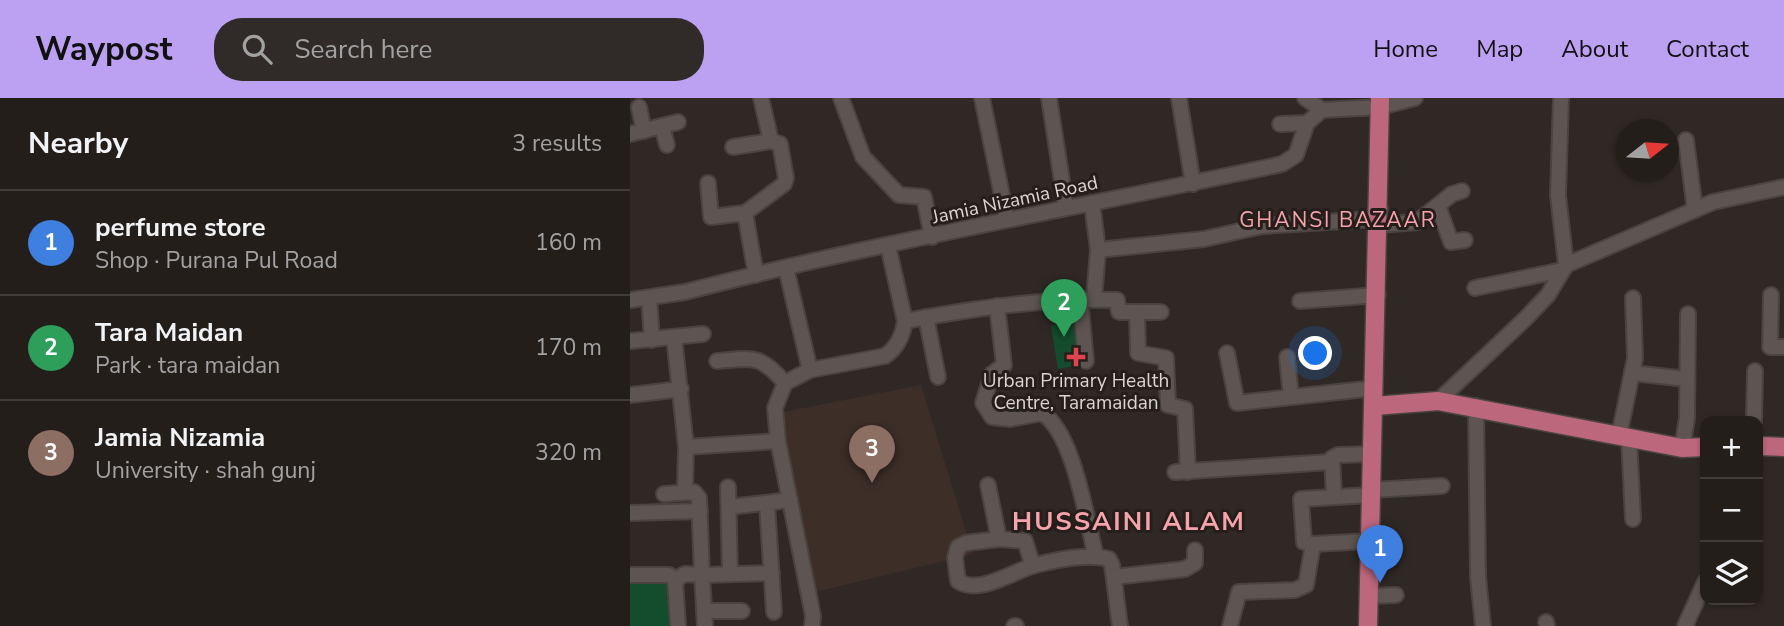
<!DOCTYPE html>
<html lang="en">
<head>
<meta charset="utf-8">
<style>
	body { margin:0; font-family:"Nunito Sans",sans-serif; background:#302b28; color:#f1f3f6 }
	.controls { position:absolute; right:21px; bottom:21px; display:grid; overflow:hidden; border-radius:14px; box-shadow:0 2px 5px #0004 }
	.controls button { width:63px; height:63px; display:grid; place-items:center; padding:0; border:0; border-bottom:2px solid #413c3a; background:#241e1b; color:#f1f3f6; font:35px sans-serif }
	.compass { position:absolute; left:986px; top:21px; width:63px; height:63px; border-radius:50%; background:#241e1b; box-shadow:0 2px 5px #0004; rotate:73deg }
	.you { position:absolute; left:686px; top:256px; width:24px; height:24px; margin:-18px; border:5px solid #fff; border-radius:50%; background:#1a73e8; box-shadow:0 0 0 10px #1a73e833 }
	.badge { display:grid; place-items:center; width:46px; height:46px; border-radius:50%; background:#bca0f2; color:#fff; font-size:23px; font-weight:700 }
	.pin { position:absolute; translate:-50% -58px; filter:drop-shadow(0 2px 4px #0008) }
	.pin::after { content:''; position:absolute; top:37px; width:24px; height:21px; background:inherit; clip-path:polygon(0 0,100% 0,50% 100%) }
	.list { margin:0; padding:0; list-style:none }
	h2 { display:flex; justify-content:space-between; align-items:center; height:91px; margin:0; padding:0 28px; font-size:30px }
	h2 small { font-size:23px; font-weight:400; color:#a3a2a3 }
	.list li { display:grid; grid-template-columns:46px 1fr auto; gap:21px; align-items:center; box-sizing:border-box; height:105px; padding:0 28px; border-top:2px solid #413c3a }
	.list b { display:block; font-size:26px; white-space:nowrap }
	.list p { margin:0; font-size:23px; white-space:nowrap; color:#a3a2a3 }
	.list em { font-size:23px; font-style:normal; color:#a3a2a3 }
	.icon { flex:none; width:38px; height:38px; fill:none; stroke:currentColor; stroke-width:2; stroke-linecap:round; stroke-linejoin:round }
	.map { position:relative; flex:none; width:1154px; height:528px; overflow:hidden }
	header { display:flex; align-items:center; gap:42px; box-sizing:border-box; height:98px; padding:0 35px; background:#bca0f2; color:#111 }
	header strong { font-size:33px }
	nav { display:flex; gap:38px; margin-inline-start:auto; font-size:24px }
	.search { width:490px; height:63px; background:#302b28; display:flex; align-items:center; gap:18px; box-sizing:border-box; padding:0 24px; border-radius:28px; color:#a3a2a3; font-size:26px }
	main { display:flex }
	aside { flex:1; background:#241e1b }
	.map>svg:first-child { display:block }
	.built { fill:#3d2e28 }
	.green { fill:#144d2d }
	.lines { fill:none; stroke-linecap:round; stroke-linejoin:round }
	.minor-casing { stroke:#4a4340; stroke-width:18 }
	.major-casing { stroke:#4a4340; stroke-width:21 }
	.minor { stroke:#5e5451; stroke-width:14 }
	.major { stroke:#bd677d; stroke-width:18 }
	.health-dot { fill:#e0444e; stroke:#261e1b; stroke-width:2.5 }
	.labels { text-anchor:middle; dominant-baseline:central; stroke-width:6; stroke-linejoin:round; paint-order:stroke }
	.street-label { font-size:19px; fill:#dad4d2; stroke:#261e1b }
	.poi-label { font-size:19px; fill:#dad4d2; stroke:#261e1b }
	.neighbourhood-label { font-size:21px; letter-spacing:2px; fill:#f7a3ac; stroke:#261e1b }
	.district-label { font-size:26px; font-weight:bold; letter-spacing:2px; fill:#f7a3ac; stroke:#261e1b }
</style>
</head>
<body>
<header>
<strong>Waypost</strong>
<div class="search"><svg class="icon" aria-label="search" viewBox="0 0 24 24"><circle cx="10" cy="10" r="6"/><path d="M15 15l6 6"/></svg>Search here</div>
<nav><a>Home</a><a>Map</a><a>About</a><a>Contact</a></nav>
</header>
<main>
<aside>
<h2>Nearby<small>3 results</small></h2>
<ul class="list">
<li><span class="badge" style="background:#3f7fe0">1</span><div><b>perfume store</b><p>Shop · Purana Pul Road</p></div><em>160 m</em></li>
<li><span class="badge" style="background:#2e9e5b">2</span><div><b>Tara Maidan</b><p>Park · tara maidan</p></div><em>170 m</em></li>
<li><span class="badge" style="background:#8d6e63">3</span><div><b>Jamia Nizamia</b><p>University · shah gunj</p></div><em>320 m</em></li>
</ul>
</aside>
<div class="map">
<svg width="1154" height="528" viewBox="0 0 1154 528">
	<rect width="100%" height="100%" fill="#302824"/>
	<path class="built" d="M291,287l52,169 -157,38 -38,-179z"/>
	<g class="green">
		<path d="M443,205l6,62 -21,4 -7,-43 6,-3 -1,-18z"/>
		<path d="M37,482l8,4 1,42h-46v-45z"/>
	</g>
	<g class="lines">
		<g class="minor-casing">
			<g id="minor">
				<path d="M211,0l22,59 36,38 25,2 8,40"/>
				<path d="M352,0l25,122"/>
				<path d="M419,0l17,109"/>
				<path d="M549,0l14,86"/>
				<path d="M675,0l17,12"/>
				<path d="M9,9l5,24"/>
				<path d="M650,26l27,-1"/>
				<path d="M32,28l5,19"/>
				<path d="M0,36l48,-12"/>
				<path d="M1056,42l9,70"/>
				<path d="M103,49l38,-6 -10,-43"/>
				<path d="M78,85l3,34 34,-4"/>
				<path d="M462,105l6,47 106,-11 58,-13 112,-7 6,-10"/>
				<path d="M808,108l13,36 14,-2"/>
				<path d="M749,127l38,-3 35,-28 10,-3"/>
				<path d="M936,167l147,-63 71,-15"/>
				<path d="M156,170l24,102"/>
				<path d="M126,177l-11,-62 39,-29 2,-6 -6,-34 -9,-3"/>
				<path d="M845,190l88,-18"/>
				<path d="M1141,197l-1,52h14"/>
				<path d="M19,200l3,42"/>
				<path d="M450,200l6,63"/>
				<path d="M464,201l4,-49"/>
				<path d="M0,202l55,-8c196,-51 399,-85 597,-128l14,-9 11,-32 15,-13 58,-3 35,-9"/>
				<path d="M670,203l78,-6"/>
				<path d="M367,208l7,59 -12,9 -9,29 9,14 18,2 32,-6c32,20 44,106 54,143"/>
				<path d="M507,214h24"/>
				<path d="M296,219l12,60"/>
				<path d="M275,223c71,-13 141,-23 212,-21l2,12h18l1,41 28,5 2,47 17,4 3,63"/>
				<path d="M44,239l12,110 -1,45"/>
				<path d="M0,243l73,-7"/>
				<path d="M597,255l10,50 138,-15"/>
				<path d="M657,259l4,40"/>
				<path d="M87,263c36,-3 43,-7 68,22l25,-13 75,-14c13,-9 18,-21 20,-35l-17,-75"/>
				<path d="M1002,275l55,6"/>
				<path d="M155,285l-10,25 3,33 35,175 -1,10"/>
				<path d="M0,297l51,-6"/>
				<path d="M808,303l87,-82 23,-24 18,-30 -8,-70 3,-97"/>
				<path d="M846,308l2,171 5,49"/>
				<path d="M1124,323l1,-50"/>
				<path d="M989,338l16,-78 -2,-60"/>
				<path d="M999,340l4,81"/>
				<path d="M56,349l92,-6"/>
				<path d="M1052,350l5,-30 1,-104"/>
				<path d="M545,374l155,-10"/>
				<path d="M358,387l11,54 26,2 8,25"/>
				<path d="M98,389l2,87"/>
				<path d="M741,392l71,-4"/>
				<path d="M34,396l30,-2 5,6 3,77 -17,-1 -10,6"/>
				<path d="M741,397l-70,4 3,43 9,2 58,-3"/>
				<path d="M704,398l-2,-38 6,-3 34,-1"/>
				<path d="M137,406l7,108"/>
				<path d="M99,409l61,-7"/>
				<path d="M0,415l70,-2"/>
				<path d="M369,441l-33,4 -8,4 -3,11 3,23c20,14 55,-9 74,-15 23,-6 55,-13 77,-7l3,6 8,61"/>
				<path d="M0,477h39l6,5 3,46"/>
				<path d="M484,479l71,-8 10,-6v-13"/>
				<path d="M739,498l27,-1"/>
				<path d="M74,513h38"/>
				<path d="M916,524l1,4"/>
				<path d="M75,528l-3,-51 70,-2"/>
				<path d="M384,528h2"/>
				<path d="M600,528l9,-34 56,-2 11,-5 7,-41"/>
				<path d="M1055,528l20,-44"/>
			</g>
		</g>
		<g class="major-casing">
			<g id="major">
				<path d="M744,308l64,-5 244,47 23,-1"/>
				<path d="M1128,348l26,1"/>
				<path d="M738,528l12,-528"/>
			</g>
		</g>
		<use href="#minor" class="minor"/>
		<use href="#major" class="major"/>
	</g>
	<path class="health-dot" d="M442.5 248.5h7v7h7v7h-7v7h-7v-7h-7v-7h7z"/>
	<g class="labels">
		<g class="street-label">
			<text transform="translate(385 102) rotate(-12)">Jamia Nizamia Road</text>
		</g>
		<g class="poi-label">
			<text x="446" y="283">Urban Primary Health<tspan x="446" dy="22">Centre, Taramaidan</tspan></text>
		</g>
		<g class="neighbourhood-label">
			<text x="708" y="122">GHANSI BAZAAR</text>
		</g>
		<g class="district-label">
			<text x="499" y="423">HUSSAINI ALAM</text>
		</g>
	</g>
</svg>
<div class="controls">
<button>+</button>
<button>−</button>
<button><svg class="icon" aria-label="layers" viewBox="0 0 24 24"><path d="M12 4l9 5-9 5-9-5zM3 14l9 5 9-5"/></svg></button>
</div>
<svg class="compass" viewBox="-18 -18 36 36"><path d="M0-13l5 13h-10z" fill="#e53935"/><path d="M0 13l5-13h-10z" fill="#a3a2a3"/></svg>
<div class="you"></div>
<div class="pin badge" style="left:750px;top:485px;background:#3f7fe0">1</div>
<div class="pin badge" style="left:434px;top:239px;background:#2e9e5b">2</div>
<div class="pin badge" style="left:242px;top:385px;background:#8d6e63">3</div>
</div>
</main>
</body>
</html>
